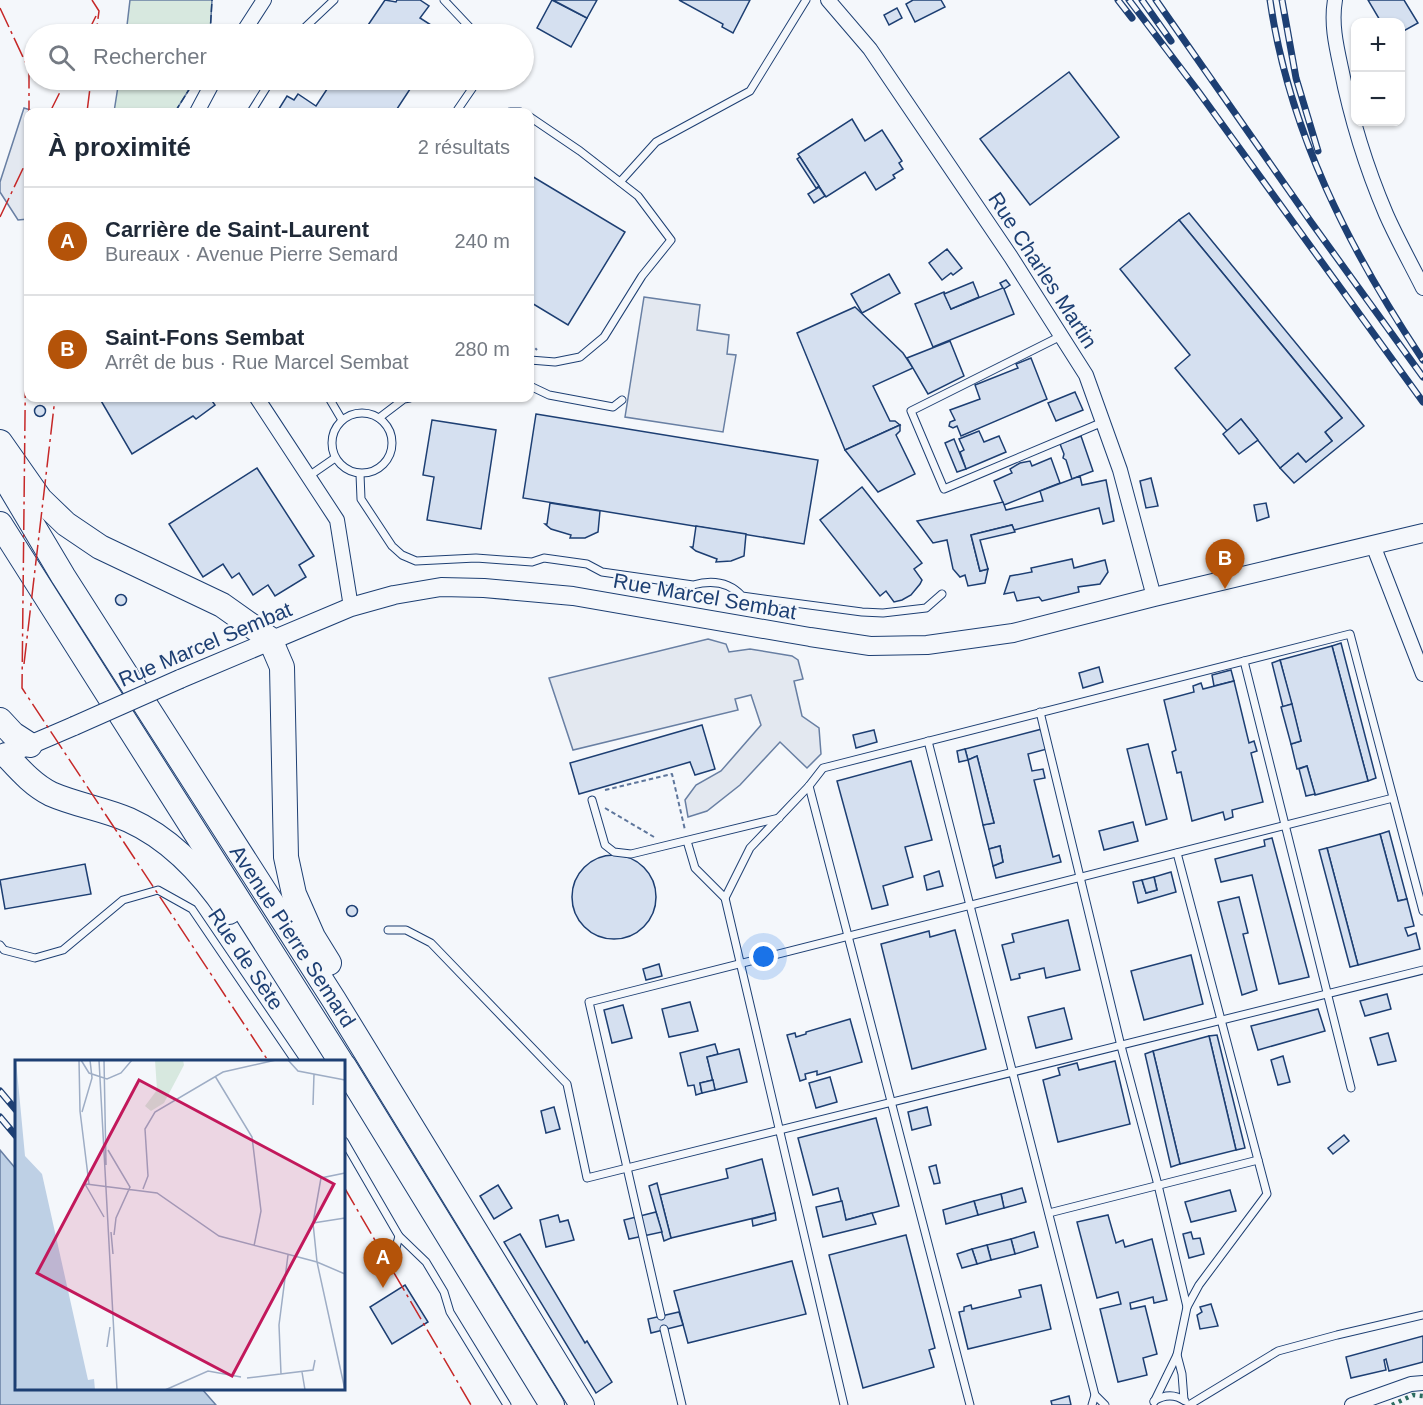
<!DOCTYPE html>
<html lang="fr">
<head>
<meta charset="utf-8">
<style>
	body { margin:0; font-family:Arial,sans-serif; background:#f6f6f7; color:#1f2937 }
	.controls { position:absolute; right:18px; top:18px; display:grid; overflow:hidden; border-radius:12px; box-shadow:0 2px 4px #0004 }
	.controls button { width:54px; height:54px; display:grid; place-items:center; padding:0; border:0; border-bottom:2px solid #e0e1e3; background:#fff; color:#1f2937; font:30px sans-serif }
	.you { position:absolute; left:764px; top:957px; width:21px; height:21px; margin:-15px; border:4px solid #fff; border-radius:50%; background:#1a73e8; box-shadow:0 0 0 9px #1a73e833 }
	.badge { display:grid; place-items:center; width:39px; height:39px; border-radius:50%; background:#b45309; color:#fff; font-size:20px; font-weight:700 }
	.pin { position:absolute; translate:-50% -50px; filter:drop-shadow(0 2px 3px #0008) }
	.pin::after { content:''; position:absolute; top:32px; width:21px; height:18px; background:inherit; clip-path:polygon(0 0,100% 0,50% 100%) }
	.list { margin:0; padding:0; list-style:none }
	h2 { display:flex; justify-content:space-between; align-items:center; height:78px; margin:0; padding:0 24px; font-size:26px }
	h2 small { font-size:20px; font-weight:400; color:#747a83 }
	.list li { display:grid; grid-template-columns:39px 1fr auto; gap:18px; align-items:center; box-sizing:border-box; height:108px; padding:0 24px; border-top:2px solid #e0e1e3 }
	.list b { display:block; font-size:22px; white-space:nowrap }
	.list p { margin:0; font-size:20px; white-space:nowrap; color:#747a83 }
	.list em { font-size:20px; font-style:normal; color:#747a83 }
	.icon { flex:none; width:33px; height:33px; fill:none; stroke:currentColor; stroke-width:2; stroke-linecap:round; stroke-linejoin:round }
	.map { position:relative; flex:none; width:1423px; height:1405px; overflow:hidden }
	.search { position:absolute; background:#fff; box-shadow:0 2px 4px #0004; left:24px; top:24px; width:510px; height:66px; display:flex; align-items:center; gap:15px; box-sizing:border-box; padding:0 21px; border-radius:33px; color:#747a83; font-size:22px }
	.panel { position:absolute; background:#fff; box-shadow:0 2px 4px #0004; left:24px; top:108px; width:510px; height:294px; border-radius:12px }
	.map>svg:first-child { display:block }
	.green { fill:#d7e8df; stroke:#687fa3; stroke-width:1.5 }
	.parking { fill:#e3e8f0; stroke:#687fa3; stroke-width:1.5 }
	.water { fill:#bed0e5; stroke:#687fa3; stroke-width:1.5 }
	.building { fill:#d5e0f0; stroke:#1d3f73; stroke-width:1.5 }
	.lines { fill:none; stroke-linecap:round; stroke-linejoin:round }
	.lane-casing { stroke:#1d3f73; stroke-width:9 }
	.street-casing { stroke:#1d3f73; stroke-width:16 }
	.secondary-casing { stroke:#1d3f73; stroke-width:20 }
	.highway-casing { stroke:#1d3f73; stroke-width:26 }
	.path { stroke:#5e769c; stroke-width:2; stroke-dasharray:4.5 3; stroke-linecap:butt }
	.lane { stroke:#f4f7fb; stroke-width:7 }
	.street { stroke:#f4f7fb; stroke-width:14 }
	.secondary { stroke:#f4f7fb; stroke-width:18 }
	.highway { stroke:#f4f7fb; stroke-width:24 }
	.rail-casing { stroke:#1d3f73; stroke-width:7 }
	.rail { stroke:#f4f7fb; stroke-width:4.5; stroke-dasharray:14; stroke-linecap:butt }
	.secondary-bridge-casing { stroke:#1d3f73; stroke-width:20; stroke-linecap:butt }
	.secondary-bridge { stroke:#f4f7fb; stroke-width:18 }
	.hedge { stroke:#2c6c60; stroke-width:4.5; stroke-dasharray:3 4.5; stroke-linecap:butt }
	.fence { stroke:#1d3f73; stroke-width:1.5; stroke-dasharray:8 3; stroke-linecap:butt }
	.power { stroke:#c62828; stroke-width:1.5; stroke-dasharray:21 4.5 3 4.5; stroke-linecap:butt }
	.labels { text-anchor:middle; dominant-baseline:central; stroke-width:4.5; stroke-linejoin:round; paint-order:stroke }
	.street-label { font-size:21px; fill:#1d3f73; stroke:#f4f7fb }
	.inset-road { fill:none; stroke:#9eadc5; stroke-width:1.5 }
	.view { fill:#c2185b; fill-opacity:0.15; stroke:#c2185b; stroke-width:3 }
	.inset-edge { fill:none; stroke:#1d3f73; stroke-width:3 }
</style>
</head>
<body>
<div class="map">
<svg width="1423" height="1405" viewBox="0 0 1423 1405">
	<rect width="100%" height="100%" fill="#f4f7fb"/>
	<g class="green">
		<path d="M130,0h82l-2,34h-84z"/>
		<path d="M119,80h76l-20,32h-61z"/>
	</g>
	<g class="parking">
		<path d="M24,108l13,4h-9v107l-10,1 -18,-28v-10z"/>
		<path d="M644,297l56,8 -3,25 32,5 -2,19 9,1 -13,77 -98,-15z"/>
		<path d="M708,639l18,5 3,8 21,-3 42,7 6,4 5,19 -9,2 8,35 17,12 2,26 -14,14 -27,-26 -40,43 -33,26 -19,6 -3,-17 11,-15 25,-14 40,-46 -10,-30 -16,4 3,11 -165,40 -24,-72z"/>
	</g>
	<path class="water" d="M0,1150l16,19v219l186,1 14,16h-216z"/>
	<g class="building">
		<path d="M385,0l11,2 1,-2h23l9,6 -9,12 25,16h-83z"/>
		<path d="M552,0l35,18 -16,29 -34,-19z"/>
		<path d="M553,0h44l-10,18z"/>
		<path d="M679,0h71l-17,33 -11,-6 1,-3z"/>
		<path d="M913,0h28l4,7 -30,15 -9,-18z"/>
		<path d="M1368,0h36l14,23 -18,10v-11h-19z"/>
		<path d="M897,8l5,10 -13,7 -5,-10z"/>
		<path d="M1069,72l50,65 -89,68 -50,-66z"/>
		<path d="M333,80h83l-21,32h-118l10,-16 7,4 4,-6 18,12z"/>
		<path d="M852,119l13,22 17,-11 20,31 -3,2 4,6 -10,6 2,3 -19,12 -11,-18 -39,25 -28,-43z"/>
		<path d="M800,157l19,29 -3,2 -19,-29z"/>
		<path d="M530,175l95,57 -57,93 -38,-23z"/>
		<path d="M819,187l6,9 -11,7 -6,-9z"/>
		<path d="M1189,213l175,213 -70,57 -14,-15 18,-15 8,9 26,-21 -7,-9 17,-14 -163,-198z"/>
		<path d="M1179,220l163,198 -17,14 7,9 -26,21 -8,-9 -18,15 -39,-49 -14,12 -52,-63 15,-13 -70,-86z"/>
		<path d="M947,249l15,19 -9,7 -2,-2 -9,7 -13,-17z"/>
		<path d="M889,274l11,19 -38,20 -11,-19z"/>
		<path d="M1006,280l4,5 -6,4 10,25 -81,33 -18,-43 29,-12 7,17 52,-21 -3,-5z"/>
		<path d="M973,282l6,15 -28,12 -7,-15z"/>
		<path d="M855,307l48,46 10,15 -40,18 17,35h5l5,4 -55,25 -48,-117z"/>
		<path d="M950,341l14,35 -36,18 -21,-36z"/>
		<path d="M1031,358l16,41 -86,37 -4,-10 -4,2 -4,-2 1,-4 5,-2 -5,-10 30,-11 -5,-14 43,-17 -2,-4z"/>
		<path d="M1075,392l8,18 -27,11 -8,-18z"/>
		<path d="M102,398h108l5,7 -19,14 -3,-3 -61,38 -32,-55z"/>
		<circle cx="40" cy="411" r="5.5"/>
		<path d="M536,414l282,46 -14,84 -281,-46z"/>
		<path d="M1241,419l17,21 -19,14 -16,-20z"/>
		<path d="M432,420l64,10 -15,99 -54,-9 7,-43 -11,-2z"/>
		<path d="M900,425v6l-4,4 19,39 -37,18 -33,-42z"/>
		<path d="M979,431l5,11 15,-6 7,16 -40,17 -6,-17 4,-2 -5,-11z"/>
		<path d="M1081,436l12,35 -21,8 -6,-19 -3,-2 1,-4 -4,-10z"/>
		<path d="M954,439l12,30 -9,3 -12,-29z"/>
		<path d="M1051,458l9,25 -56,22 -10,-24 18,-8 -2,-4 10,-6 10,-2 2,5z"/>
		<path d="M257,468l57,88 -15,9 7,12 -31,19 -7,-11 -15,10 -14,-22 -7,5 -9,-14 -20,13 -34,-53z"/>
		<path d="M1080,476l2,9 24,-5 8,41 -11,3 -4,-16 -85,22 -2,-5 -41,10 9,36 8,-2 -3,14 -17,3 -3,-11 -5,2 -7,-8 -6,-29 -14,3 -16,-22 86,-19 3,8 37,-9 -3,-10z"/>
		<path d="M1151,478l7,28 -12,2 -6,-27z"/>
		<path d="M862,487l60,76 -8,6 8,11 -2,4 -9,11 -9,5 -8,2 -8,-11 -6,5 -60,-76z"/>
		<path d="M550,503l50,8 -2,21 -13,6h-15l1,-3 -20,-6 -6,-5h2z"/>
		<path d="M1266,503l3,14 -12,4 -3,-16z"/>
		<path d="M1012,525l3,7 -35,8 8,29 -8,2 -9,-36z"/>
		<path d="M696,526l50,8 -2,22 -13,5 -15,1 1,-3 -21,-8 -5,-4h2z"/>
		<path d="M1072,559l2,9 31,-8 3,12 -8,12 -22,3 1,5 -37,9 -3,-4 -22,4 -3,-9 -10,2 6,-18 22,-4 -1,-4z"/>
		<circle cx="121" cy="600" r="5.5"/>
		<path d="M1341,643l35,135 -8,3 -36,-135z"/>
		<path d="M1332,646l36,135 -53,14 -8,-29 -10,3 -6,-25 10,-3 -21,-81z"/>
		<path d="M1280,660l12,44 -9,3 -11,-44z"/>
		<path d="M1099,667l4,15 -20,6 -4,-15z"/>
		<path d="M1231,670l3,11 -20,5 -2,-11z"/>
		<path d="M1234,681l15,62 5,-2 3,10 -6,2 12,49 -31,8 1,7 -8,3 -2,-8 -31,9 -11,-49 -4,1 -5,-21 4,-2 -12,-50 30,-8 -1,-6 8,-3 2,6z"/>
		<path d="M1292,704l9,37 -10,3 -10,-37z"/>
		<path d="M702,725l13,44 -20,6 -5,-13 -111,32 -9,-31z"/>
		<path d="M1042,729l5,20 -19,5 4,17 11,-2 2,9 -11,2 19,77 6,-2 2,7 -65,16 -3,-12 10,-4 -3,-16 -11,3 -6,-24 11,-2 -17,-67 -9,4 -3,-11z"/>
		<path d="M874,730l3,12 -21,6 -3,-13z"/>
		<path d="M1148,744l19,75 -21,6 -19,-76z"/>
		<path d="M965,749l3,11 -9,2 -2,-11z"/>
		<path d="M977,756l17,67 -11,2 -15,-65z"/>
		<path d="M911,761l21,79 -27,7 8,30 -30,9 5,19 -16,4 -35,-128z"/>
		<path d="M1307,766l8,28 -9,2 -7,-27z"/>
		<path d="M1133,822l5,19 -34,9 -5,-19z"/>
		<path d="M1389,831l18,68 -9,2 -18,-67z"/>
		<path d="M1380,834l18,67 9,-2 7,27 -9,2 3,8 8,-3 4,16 -62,16 -31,-117z"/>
		<path d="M1272,838l37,139 -30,7 -27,-109 -31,7 -6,-23 50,-13 -1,-6z"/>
		<path d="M1000,846l3,16 -10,4 -4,-17z"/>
		<path d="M1327,848l31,117 -8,2 -31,-117z"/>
		<circle cx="614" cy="897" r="42"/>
		<path d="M85,864l6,30 -86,15 -5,-29z"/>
		<path d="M939,871l4,15 -16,4 -3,-14z"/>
		<path d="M1171,872l5,20 -38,11 -5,-21 9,-2 4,13 11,-3 -3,-13z"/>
		<path d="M1154,877l3,13 -11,3 -4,-13z"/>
		<path d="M1239,897l9,36 -5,1 14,56 -15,5 -24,-93z"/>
		<circle cx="352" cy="911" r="5.5"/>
		<path d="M1068,920l12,50 -34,8 -2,-10 -25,6 1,4 -9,2 -9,-35 12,-3 -2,-8z"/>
		<path d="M955,930l31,119 -74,20 -31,-125 48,-13 1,6z"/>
		<path d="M1191,955l12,49 -59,16 -13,-49z"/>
		<path d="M659,964l3,12 -16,4 -3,-11z"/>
		<path d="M1387,994l4,15 -26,7 -5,-15z"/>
		<path d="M690,1002l8,29 -29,6 -7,-28z"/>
		<path d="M623,1005l9,33 -20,5 -8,-33z"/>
		<path d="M1064,1008l8,31 -36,9 -8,-31z"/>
		<path d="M1318,1009l7,22 -67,19 -7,-24z"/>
		<path d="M850,1019l12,43 -45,13v-4l-12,3 1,5 -6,2 -13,-46 8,-2 1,4 10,-3v-2z"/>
		<path d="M1388,1033l8,28 -18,4 -8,-27z"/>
		<path d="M1217,1035l28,113 -9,2 -27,-114z"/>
		<path d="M1209,1036l27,114 -56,14 -27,-113z"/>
		<path d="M715,1044l3,10 -11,3 6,23 -13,3 2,10 -6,2 -2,-10 -6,1 -8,-33z"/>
		<path d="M739,1049l8,33 -32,8 -8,-33z"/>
		<path d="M1153,1051l27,113 -9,3 -26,-113z"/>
		<path d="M1283,1056l7,26 -12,3 -7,-25z"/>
		<path d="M1115,1061l15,63 -72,18 -15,-62 17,-5 -2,-7 19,-5 2,7z"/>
		<path d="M830,1077l7,25 -21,6 -7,-25z"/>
		<path d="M713,1080l2,10 -13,3 -2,-10z"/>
		<path d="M554,1107l6,22 -14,4 -5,-22z"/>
		<path d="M927,1107l4,18 -19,5 -4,-18z"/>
		<path d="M876,1118l23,88 -53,14 -8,-32 -25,7 -15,-57z"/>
		<path d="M1344,1135l5,6 -16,13 -5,-6z"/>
		<path d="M762,1159l13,54 -104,25 -11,-43 68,-17 -2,-9z"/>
		<path d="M936,1165l4,18 -6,1 -5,-17z"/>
		<path d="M657,1183l14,55 -7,3 -15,-55z"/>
		<path d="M498,1185l14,23 -18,11 -14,-23z"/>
		<path d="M1022,1188l4,14 -22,6 -3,-14z"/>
		<path d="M1230,1190l6,21 -45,11 -6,-20z"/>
		<path d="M1001,1194l3,14 -26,7 -4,-14z"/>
		<path d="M842,1201l4,19 26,-7 4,11 -53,13 -7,-30z"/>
		<path d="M974,1201l4,14 -32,9 -3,-14z"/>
		<path d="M656,1212l6,20 -33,7 -5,-19z"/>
		<path d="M775,1213l1,7 -23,6 -1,-7z"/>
		<path d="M558,1215l2,7 8,-2 6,20 -28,7 -6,-27z"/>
		<path d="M1108,1215l8,28 7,-3 2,7 27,-8 15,61 -13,3 -1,-6 -23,6 1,6 14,-3 12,48 -14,4 4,17 -29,7 -18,-73 21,-5 -3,-12 -21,6 -20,-76z"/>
		<path d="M1034,1232l4,15 -23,7 -4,-15z"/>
		<path d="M1191,1232l2,7 7,-1 4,16 -15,4 -6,-24z"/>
		<path d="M520,1234l65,109 2,-2 25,41 -16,11 -92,-151z"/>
		<path d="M906,1235l29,113 -6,2 5,17 -71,21 -34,-133z"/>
		<path d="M1011,1239l4,15 -24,6 -4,-15z"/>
		<path d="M987,1245l4,15 -14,4 -5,-15z"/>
		<path d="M972,1249l5,15 -15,4 -5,-14z"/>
		<path d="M792,1261l14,53 -118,29 -14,-52z"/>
		<path d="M405,1285l23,37 -36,22 -22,-37z"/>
		<path d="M1041,1285l10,44 -83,20 -9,-37 5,-1v-4l7,-2 1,4 49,-12 -2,-7z"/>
		<path d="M1211,1304l7,22 -18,3 -3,-14 5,-3 -2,-5z"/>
		<path d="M679,1312l4,13 -32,8 -3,-14z"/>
		<path d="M1423,1336v26l-34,9 -3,-12 -2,1 2,10 -35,8 -5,-21z"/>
		<path d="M1069,1396l2,9h-19l-1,-4z"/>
	</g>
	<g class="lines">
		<g class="lane-casing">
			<g id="lane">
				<path d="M444,0l32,34"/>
				<path d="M298,34l36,-34"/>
				<path d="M251,112l20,-32"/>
				<path d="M456,112l22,-32"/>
				<path d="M510,112h10"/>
				<path d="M530,117l50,34 58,45 33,44 -29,36 -38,61 -24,20 -25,5 -25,-2"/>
				<path d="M620,182l36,-40 94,-51 56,-91"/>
				<path d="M1061,336l-150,75 33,78 159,-67"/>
				<path d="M530,386l19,9 64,12 9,-7"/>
				<path d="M329,398l13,22"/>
				<circle cx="362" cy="443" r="30"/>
				<path d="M379,418l25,-19 6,-1"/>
				<path d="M360,474l1,25 31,47 10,9 14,6 60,-3 56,4 12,-4 43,6 15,8 91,13c18,-5 36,-3 49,11l120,16 21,1 43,-5 16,-14"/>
				<path d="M309,476l26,-18"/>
				<path d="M1244,661l107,427"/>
				<path d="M1040,712l81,334 37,139 29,122 -10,48"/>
				<path d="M928,741l167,654"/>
				<path d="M809,786l161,619"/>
				<path d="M592,800l13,45 9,7 17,2 148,-36"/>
				<path d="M687,841l8,27 30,30 119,507"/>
				<path d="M1177,853l90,341 -68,91 -12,22"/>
				<path d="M725,898l25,-50 59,-62 14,-18 527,-134 73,277"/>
				<path d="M388,930h18l25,13 136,141 20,94 836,-208"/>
				<path d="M0,945l4,5 31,8 28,-8 60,-50 35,-10 34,19 104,153"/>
				<path d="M344,1141l55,95 -6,23"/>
				<path d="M1049,1213l209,-53"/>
				<path d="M399,1236l27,26 18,30 6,20 57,93"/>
				<path d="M661,1316l-72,-314 804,-204"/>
				<path d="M664,1329l18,76"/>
				<path d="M1154,1401c11,-7 21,-7 31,0"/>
				<path d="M1154,1402l23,-47 5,19 2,26"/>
				<path d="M1092,1405l3,-10 10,10"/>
				<path d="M1189,1405l89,-54 59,-16 86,-20"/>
			</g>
		</g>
		<g class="street-casing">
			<g id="street">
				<path d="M828,0l42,49 141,208 75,118 34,95 34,127"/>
				<path d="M1335,0c-4,23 1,45 6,68 10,50 25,99 45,146 11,25 25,50 37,74"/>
				<path d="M242,34l22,-34"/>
				<path d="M197,112l17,-32"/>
				<path d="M257,398l80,122 14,87"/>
				<path d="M1373,545l50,129"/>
				<path d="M1352,1405l59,-21 12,-1"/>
			</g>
		</g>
		<g class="secondary-casing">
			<g id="secondary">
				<path d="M180,679l171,-72 43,-12 47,-8 43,1 89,8 237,41 60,9 57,-1 86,-12 141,-36 269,-64"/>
				<path d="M18,750l56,-24"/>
			</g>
		</g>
		<g class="highway-casing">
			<g id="highway">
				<path d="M0,442l40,57 26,25 34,23 122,58 48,34 12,28 4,190 8,37 19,43 16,26"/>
				<path d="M0,470l63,106 271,424 248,405"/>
				<path d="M0,524l341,538"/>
				<path d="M0,720l13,14 17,11"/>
				<path d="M6,755c14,15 27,30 45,39 25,11 53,15 78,26 42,19 75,55 100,92"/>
				<path d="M344,1066l208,339"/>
			</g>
		</g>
		<g class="path">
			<path d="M530,343l7,7"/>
			<path d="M605,790l67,-16 13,56"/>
			<path d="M605,808l49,29"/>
		</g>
		<use href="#lane" class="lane"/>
		<use href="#street" class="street"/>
		<use href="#secondary" class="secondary"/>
		<use href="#highway" class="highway"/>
		<g class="rail-casing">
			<g id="rail">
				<path d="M1118,0l14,18"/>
				<path d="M1129,0l69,91 225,311"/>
				<path d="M1142,0l29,41"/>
				<path d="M1156,0l155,222 112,155"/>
				<path d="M1270,0c19,132 80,251 153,360"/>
				<path d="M1282,0l14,78 22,73"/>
				<path d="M0,1091l16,19"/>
				<path d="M0,1117l16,19"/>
			</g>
		</g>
		<use href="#rail" class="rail"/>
		<g class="secondary-bridge-casing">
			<path id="secondary-bridge" d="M74,726l106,-47"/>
		</g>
		<use href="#secondary-bridge" class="secondary-bridge"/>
		<path class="hedge" d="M1392,1405l21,-10 10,1"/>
		<g class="fence">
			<path d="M210,34l2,-34"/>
			<path d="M175,112l20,-32"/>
		</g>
		<g class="power">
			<path d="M92,0l7,11 -3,23"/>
			<path d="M0,8l29,62v42"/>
			<path d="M87,34l9,-18"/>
			<path d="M50,112l16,-32"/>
			<path d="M87,112l4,-32"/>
			<path d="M28,146l-6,542 247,374"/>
			<path d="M0,217l27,-57"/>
			<path d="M24,664l31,-266"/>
			<path d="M344,1187l127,218"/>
		</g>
	</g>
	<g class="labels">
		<g class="street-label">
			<text transform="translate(1043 270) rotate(57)">Rue Charles Martin</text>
			<text transform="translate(705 596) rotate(10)">Rue Marcel Sembat</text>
			<text transform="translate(205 644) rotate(-23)">Rue Marcel Sembat</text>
			<text transform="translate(293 936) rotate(57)">Avenue Pierre Semard</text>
			<text transform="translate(246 959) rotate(56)">Rue de Sète</text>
		</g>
	</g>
	<g transform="translate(15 1060)">
		<rect width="330" height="330" fill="#f4f7fb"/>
		<path d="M140,0h28l1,5 -20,38 -13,8 -6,-5 12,-16z" fill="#d7e8df"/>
		<path d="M1,0l9,96 17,18 46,206 6,-1 1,11h-76l-4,-5z" fill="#bed0e5"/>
		<path class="inset-road" d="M64,0l1,51 9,73M66,0l8,13 18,6 14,-6 11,-13M84,0l18,330M89,0l2,105M273,0l10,11 47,9M200,16l37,61 9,74 -7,35M298,45l1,-31M67,52l10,-34 -2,-18M93,90l22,37 -14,31 -2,17M70,124l19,33M71,124l71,9 62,43 98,26 28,12M128,129l5,-13 -3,-47 10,-17 68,-40 53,-12M298,163l32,-5M96,172l2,22M92,287l3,-20M287,312l3,18M266,314l-2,-49 9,-70M232,318l66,-8 2,-10M150,330l43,-19 33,6M330,330l-28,-128 -4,-39 8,-45 24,-5"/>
		<path class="view" d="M124,20l195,104 -102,192 -195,-103z"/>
		<rect width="330" height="330" class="inset-edge"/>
	</g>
</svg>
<div class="controls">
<button>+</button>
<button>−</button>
</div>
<div class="you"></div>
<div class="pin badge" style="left:383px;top:1288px">A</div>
<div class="pin badge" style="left:1225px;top:589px">B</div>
<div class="search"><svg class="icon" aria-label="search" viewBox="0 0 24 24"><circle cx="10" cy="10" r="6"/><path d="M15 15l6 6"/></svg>Rechercher</div>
<section class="panel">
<h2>À proximité<small>2 résultats</small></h2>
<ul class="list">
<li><span class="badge">A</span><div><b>Carrière de Saint-Laurent</b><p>Bureaux · Avenue Pierre Semard</p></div><em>240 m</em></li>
<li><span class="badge">B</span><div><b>Saint-Fons Sembat</b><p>Arrêt de bus · Rue Marcel Sembat</p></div><em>280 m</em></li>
</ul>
</section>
</div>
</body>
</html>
